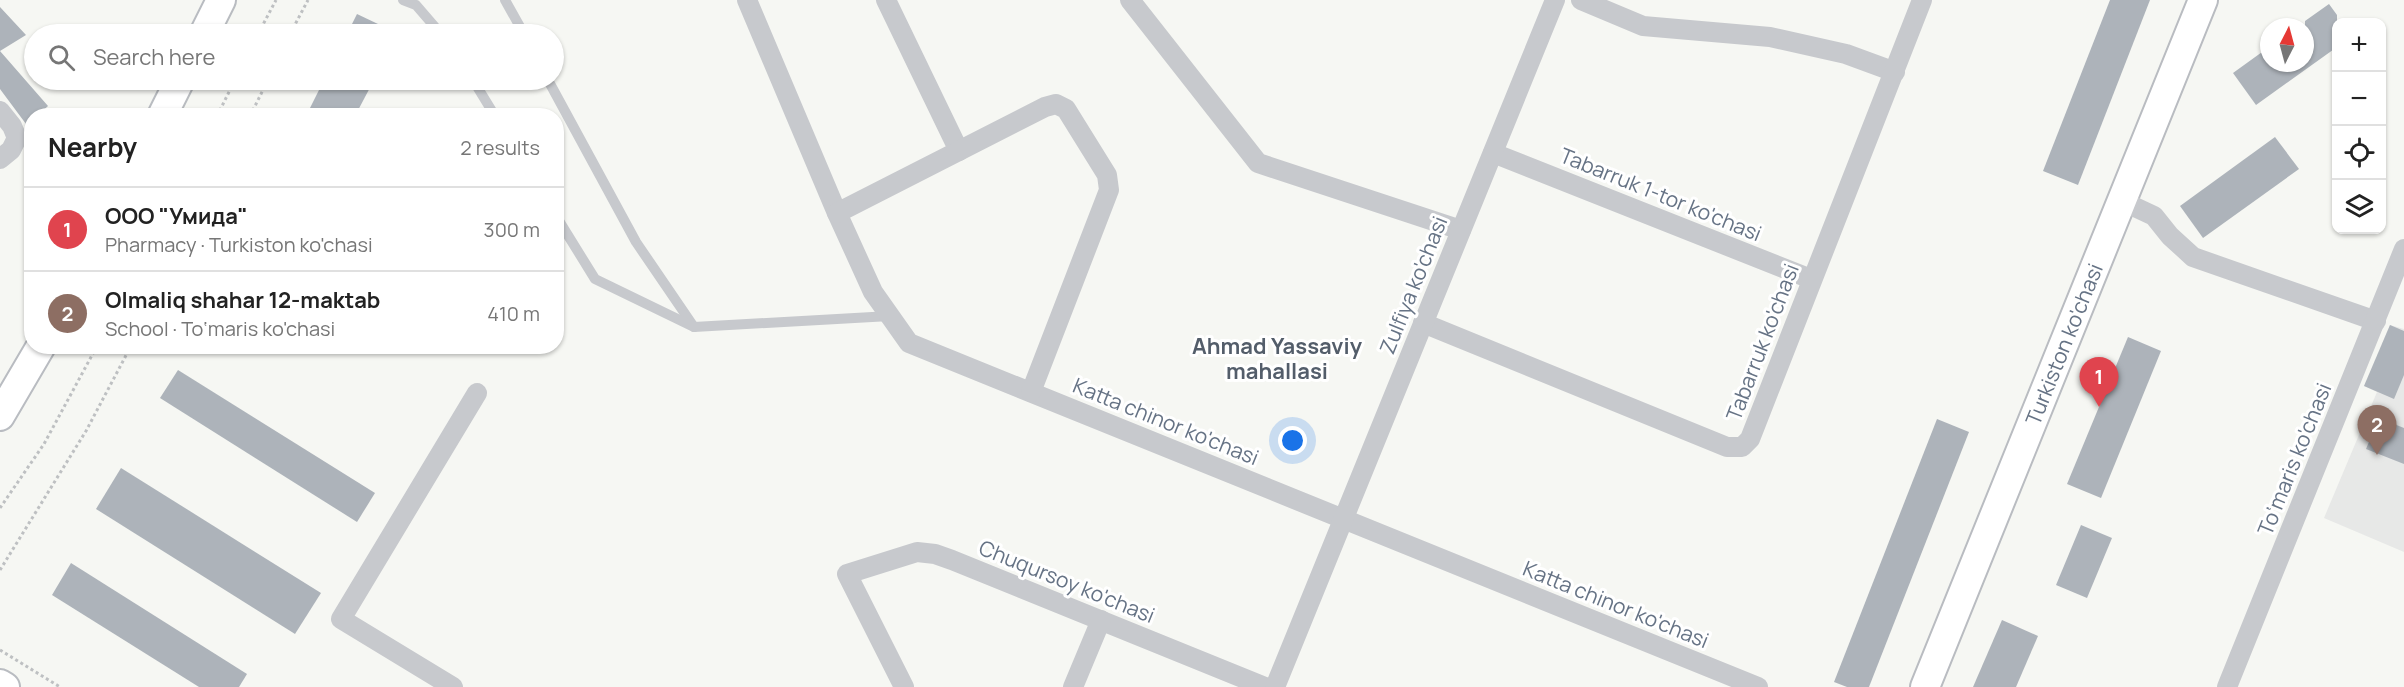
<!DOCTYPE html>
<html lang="en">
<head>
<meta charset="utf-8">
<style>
	body { margin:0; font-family:Manrope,sans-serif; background:#f6f6f6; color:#222 }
	.controls { position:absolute; right:18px; top:18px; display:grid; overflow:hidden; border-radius:12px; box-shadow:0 2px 4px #0004 }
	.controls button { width:54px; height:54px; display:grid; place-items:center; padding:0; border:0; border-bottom:2px solid #e0e0e0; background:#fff; color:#222; font:30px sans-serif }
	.compass { position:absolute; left:2260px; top:18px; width:54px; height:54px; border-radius:50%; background:#fff; box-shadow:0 2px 4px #0004; rotate:6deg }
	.you { position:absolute; left:1293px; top:441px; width:21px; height:21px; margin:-15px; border:4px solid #fff; border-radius:50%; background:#1a73e8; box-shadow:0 0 0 9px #1a73e833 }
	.badge { display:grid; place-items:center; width:39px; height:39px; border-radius:50%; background:#2563eb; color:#fff; font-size:20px; font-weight:700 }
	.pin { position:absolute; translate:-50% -50px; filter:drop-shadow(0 2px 3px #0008) }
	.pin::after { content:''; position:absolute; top:32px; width:21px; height:18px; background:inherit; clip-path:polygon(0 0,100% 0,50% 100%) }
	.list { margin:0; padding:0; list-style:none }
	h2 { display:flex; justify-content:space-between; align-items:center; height:78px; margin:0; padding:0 24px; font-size:26px }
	h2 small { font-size:20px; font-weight:400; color:#767676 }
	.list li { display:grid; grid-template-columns:39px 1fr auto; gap:18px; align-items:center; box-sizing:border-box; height:84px; padding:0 24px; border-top:2px solid #e0e0e0 }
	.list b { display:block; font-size:22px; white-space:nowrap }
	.list p { margin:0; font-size:20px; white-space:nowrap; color:#767676 }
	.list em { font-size:20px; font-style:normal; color:#767676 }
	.icon { flex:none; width:33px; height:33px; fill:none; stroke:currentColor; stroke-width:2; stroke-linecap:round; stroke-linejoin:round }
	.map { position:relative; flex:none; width:2404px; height:687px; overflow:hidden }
	.search { position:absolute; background:#fff; box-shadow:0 2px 4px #0004; left:24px; top:24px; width:540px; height:66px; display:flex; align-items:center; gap:15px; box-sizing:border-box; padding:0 21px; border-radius:33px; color:#767676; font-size:22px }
	.panel { position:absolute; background:#fff; box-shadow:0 2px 4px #0004; left:24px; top:108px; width:540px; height:246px; border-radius:24px }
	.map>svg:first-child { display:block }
	.built { fill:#e7e8e7 }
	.building { fill:#adb3ba }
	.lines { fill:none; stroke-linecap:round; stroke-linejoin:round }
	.secondary-casing { stroke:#b9bcc1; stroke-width:32 }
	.path { stroke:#bec0c2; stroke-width:3; stroke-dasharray:3 3; stroke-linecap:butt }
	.lane { stroke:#c7c9cd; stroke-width:10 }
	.street { stroke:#c7c9cd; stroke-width:20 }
	.secondary { stroke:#fff; stroke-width:28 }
	.labels { text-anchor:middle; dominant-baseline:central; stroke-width:6; stroke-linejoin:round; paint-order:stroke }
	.street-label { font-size:21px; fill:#667385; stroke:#fff }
	.neighbourhood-label { font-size:22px; font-weight:bold; fill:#535d6a; stroke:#fff }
</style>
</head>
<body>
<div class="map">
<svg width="2404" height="687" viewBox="0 0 2404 687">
	<rect width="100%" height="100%" fill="#f6f7f3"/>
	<path class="built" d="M2390,325l14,4v223l-80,-34 53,-126 -13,-6z"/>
	<g class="building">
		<path d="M2110,0h40l-72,185 -35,-14z"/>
		<path d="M2329,4l8,11v32l-81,58 -23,-32 36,-26v16h36v-42z"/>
		<path d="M0,7l26,28 -26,16 48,55 -11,10h-5v3l-6,5 -26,-35z"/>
		<path d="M357,14l42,20h-52z"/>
		<path d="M324,80h50l-19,36h-49z"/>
		<path d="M2275,137l24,32 -96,69 -23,-32z"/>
		<path d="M2390,325l14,6v44l-10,24 -30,-13z"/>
		<path d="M2128,337l33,14 -60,147 -34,-14z"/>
		<path d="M178,370l197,123 -18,29 -197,-124z"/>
		<path d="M2379,418l25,10v36l-38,-15z"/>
		<path d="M1937,419l32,13 -100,255h-22l-13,-5z"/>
		<path d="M121,468l200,125 -26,41 -199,-125z"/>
		<path d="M2081,525l31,13 -25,60 -31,-13z"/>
		<path d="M71,563l176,111 -8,13h-40l-147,-92z"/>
		<path d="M2002,620l36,16 -22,51h-43z"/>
	</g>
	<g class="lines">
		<g class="secondary-casing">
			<g id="secondary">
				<path d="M204,34l17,-34"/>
				<path d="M162,116l18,-36"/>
				<path d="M0,416l41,-70"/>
				<path d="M0,684l5,3"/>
				<path id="s1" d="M1925,687l278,-687"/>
			</g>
		</g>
		<g class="path">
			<path d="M258,34l18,-34"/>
			<path d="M290,34l18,-34"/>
			<path d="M217,116l18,-36"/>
			<path d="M250,116l18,-36"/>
			<path d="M0,508l44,-64 53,-98"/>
			<path d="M0,570l86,-139 45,-85"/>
			<path d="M0,650l60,37"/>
		</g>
		<g class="lane">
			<path d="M403,0l13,5 25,29"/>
			<path d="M505,0l19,34"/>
			<path d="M473,80l22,36"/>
			<path d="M548,80l88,162 58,85"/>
			<path d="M556,216l39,63 99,48 196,-11"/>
		</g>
		<g class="street">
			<path d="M747,0l90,213 36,79 36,51 849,344"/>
			<path d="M886,0l73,151"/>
			<path d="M1130,0l128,163 203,67"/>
			<path d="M1581,0l62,26 127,11 76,17 49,18"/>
			<path d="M0,111l12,15 5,12 -6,12 -11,9"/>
			<path d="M1493,153l318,126"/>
			<path d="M2122,201l32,15 16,20 23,21 183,64"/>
			<path d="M837,213l208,-106 11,-3 10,5 41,66 2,15 -78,202"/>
			<path d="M1423,323l304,124h15l8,-8 172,-439"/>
			<path d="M453,687l-112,-68 136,-226"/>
			<path d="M904,687l-57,-113 70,-22 18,2 17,6 313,127"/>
			<path d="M1073,687l28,-67"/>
			<path d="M1275,687l280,-687"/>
			<path d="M2227,687l177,-438"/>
		</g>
		<use href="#secondary" class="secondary"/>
	</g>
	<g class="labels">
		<g class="street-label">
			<text transform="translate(1661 194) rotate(22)">Tabarruk 1-tor ko'chasi</text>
			<text transform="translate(1413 285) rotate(-68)">Zulfiya ko'chasi</text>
			<text transform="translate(1762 342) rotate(-69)">Tabarruk ko'chasi</text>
			<text stroke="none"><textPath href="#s1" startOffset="370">Turkiston ko'chasi</textPath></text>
			<text transform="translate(1166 421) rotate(22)">Katta chinor ko'chasi</text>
			<text transform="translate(2294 459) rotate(-68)">To‘maris ko'chasi</text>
			<text transform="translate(1067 581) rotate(22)">Chuqursoy ko'chasi</text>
			<text transform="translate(1616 604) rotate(22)">Katta chinor ko'chasi</text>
		</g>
		<g class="neighbourhood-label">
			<text x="1277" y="346">Ahmad Yassaviy<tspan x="1277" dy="25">mahallasi</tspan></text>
		</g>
	</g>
</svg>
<div class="controls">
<button>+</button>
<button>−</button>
<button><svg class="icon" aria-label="locate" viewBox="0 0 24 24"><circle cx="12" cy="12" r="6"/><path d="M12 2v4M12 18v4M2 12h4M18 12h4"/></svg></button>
<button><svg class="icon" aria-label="layers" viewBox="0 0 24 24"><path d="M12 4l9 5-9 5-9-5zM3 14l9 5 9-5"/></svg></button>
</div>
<svg class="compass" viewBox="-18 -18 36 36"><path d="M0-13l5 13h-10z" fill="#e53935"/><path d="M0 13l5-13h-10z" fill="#767676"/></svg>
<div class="you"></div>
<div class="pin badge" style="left:2099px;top:407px;background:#e0444e">1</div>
<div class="pin badge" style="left:2377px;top:455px;background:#8d6e63">2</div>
<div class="search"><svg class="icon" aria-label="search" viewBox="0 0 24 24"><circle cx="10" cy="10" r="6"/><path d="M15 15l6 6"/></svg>Search here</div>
<section class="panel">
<h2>Nearby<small>2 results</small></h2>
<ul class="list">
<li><span class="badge" style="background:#e0444e">1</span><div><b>ООО &quot;Умида&quot;</b><p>Pharmacy · Turkiston ko'chasi</p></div><em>300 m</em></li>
<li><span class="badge" style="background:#8d6e63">2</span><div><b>Olmaliq shahar 12-maktab</b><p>School · To‘maris ko'chasi</p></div><em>410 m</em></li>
</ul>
</section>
</div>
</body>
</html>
